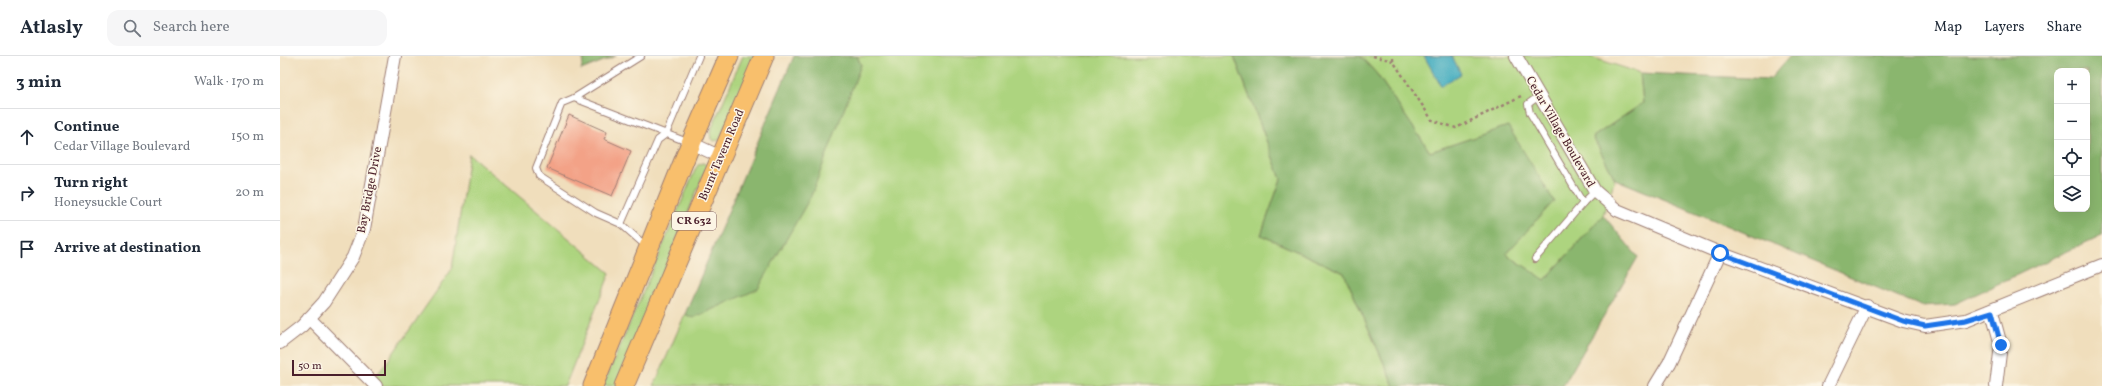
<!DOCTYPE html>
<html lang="en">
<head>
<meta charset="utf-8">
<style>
	body { margin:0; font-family:Vollkorn,serif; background:#f6f6f7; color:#1f2937 }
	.controls { position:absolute; right:12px; top:12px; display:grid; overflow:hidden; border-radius:8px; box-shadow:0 4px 16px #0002 }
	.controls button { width:36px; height:36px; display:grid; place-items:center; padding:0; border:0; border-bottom:1px solid #e0e1e3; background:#fff; color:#1f2937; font:20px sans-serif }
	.scale { position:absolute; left:12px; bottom:10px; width:94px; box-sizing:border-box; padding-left:4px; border:2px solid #4a1f2b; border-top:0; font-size:11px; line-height:14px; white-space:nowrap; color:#4a1f2b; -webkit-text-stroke:3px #fcf5e5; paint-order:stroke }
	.stop { position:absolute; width:12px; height:12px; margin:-9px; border:3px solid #1a73e8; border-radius:50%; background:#fff }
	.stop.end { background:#1a73e8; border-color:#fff; box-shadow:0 1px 4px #0008 }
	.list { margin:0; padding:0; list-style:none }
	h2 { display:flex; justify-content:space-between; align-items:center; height:52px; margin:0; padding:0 16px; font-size:17px }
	h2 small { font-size:13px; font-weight:400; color:#747a83 }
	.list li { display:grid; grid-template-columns:26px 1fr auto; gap:12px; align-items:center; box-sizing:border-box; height:56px; padding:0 16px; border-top:1px solid #e0e1e3 }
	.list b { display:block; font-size:15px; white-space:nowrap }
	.list p { margin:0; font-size:13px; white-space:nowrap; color:#747a83 }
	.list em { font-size:13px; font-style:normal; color:#747a83 }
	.icon { flex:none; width:22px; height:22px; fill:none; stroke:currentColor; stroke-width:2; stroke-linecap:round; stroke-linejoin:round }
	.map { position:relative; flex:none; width:1822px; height:330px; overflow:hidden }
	header { display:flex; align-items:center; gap:24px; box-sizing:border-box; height:56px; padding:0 20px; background:#fff; border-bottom:1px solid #e0e1e3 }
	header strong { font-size:19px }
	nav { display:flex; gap:22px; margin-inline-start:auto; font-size:14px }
	.search { width:280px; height:36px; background:#f6f6f7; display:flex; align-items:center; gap:10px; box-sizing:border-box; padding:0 14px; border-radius:12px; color:#747a83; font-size:15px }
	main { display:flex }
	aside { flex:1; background:#fff }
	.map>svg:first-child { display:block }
	.green { fill:#add47f; stroke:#7c7a55 }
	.forest { fill:#8ab66e; stroke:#6a6a4c; fill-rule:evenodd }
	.water { fill:#40acbf; stroke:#456675 }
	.building { fill:#f3a287 }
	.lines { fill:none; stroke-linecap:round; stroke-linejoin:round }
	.lane-casing { stroke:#9d7e74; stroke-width:8 }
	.street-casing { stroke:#9d7e74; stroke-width:14 }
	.primary-casing { stroke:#9d7e74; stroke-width:21 }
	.path { stroke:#9d7e74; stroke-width:2.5; stroke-dasharray:3 3; stroke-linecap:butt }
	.lane { stroke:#fff; stroke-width:6 }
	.street { stroke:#fff; stroke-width:12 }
	.primary { stroke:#f8bf6c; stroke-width:19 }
	.route { stroke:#1a73e8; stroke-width:5 }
	.labels { text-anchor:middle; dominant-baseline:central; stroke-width:3; stroke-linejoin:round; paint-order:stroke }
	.shield { fill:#fcf5e5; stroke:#7f5f63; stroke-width:1 }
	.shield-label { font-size:11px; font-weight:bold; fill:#4a1f2b }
	.street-label { font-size:12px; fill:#4a1f2b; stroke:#fcf5e5 }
</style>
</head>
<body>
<header>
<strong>Atlasly</strong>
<div class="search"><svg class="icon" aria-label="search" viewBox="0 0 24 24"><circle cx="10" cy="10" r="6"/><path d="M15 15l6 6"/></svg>Search here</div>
<nav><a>Map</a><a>Layers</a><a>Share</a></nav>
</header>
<main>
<aside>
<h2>3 min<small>Walk · 170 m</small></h2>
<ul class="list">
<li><svg class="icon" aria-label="ahead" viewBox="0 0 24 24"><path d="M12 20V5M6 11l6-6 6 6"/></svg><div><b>Continue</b><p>Cedar Village Boulevard</p></div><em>150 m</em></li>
<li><svg class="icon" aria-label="right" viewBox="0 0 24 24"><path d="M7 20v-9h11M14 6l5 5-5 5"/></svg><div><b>Turn right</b><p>Honeysuckle Court</p></div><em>20 m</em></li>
<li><svg class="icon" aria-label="arrive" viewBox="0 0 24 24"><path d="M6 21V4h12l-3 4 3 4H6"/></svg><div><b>Arrive at destination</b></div></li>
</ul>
</aside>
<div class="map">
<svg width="1822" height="330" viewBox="0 0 1822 330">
	<rect width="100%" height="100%" fill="#fcf5e5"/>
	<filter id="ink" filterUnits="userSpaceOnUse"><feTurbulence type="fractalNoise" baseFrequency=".025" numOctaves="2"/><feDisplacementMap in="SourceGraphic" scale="8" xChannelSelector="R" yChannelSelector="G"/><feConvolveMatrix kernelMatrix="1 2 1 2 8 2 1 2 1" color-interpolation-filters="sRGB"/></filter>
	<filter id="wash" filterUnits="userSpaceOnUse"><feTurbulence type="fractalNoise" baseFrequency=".012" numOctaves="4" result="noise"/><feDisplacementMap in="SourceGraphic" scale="16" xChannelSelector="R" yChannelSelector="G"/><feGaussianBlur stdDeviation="0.9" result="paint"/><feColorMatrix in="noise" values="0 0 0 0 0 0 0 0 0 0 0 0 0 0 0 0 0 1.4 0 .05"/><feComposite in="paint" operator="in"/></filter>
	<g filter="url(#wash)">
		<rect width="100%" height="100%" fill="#f0debc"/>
		<g class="green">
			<path d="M463,0h13l-37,84 -5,1 -3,-2 -1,-7z"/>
			<path d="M577,0h377l47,123 -20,56 83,38 50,113h-740l31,-72 8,4 168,-253z"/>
			<path d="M1080,0h228l52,17 3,30 -50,34 22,42 -12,36 -58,65 -39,-26 2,-128 -78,26 -54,-79z"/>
			<path d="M189,98l141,119 -45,113h-198l18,-21 67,-96z"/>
			<path d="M424,107l3,3 -90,220h-14l93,-218 3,-4z"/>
		</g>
		<g class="forest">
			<path d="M304,0h32l-35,14z"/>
			<path d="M514,0h63l4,9 -50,131 -53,93 -65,29 -8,-4z"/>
			<path d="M954,0h126l16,17 54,79 78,-26 46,75 -48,53 39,26 58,-65 35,42 -75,129h-169l-50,-113 -83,-38 20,-56z"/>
			<path d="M1510,0h312v179l-147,69 -34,2 -306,-127 -22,-42 50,-34 -3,-30 130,6zM1777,15h30v138h-30z"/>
		</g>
		<path class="water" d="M1144,0h28l9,18 -20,12z"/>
		<g id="blocks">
			<path class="building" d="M289,59l38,17 -3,7 27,12 -19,45 -65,-28z"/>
		</g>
	</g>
	<g filter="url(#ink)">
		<use href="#blocks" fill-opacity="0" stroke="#9d7e74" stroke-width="1"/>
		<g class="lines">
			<g class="lane-casing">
				<g id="lane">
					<path d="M1259,40l-11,8 2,9 53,90 12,-12"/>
					<path d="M294,42l67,-42"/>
					<path d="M341,168l37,-84 8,-6 33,-78"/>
					<path d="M367,191l-26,-23 -25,-11 -57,-37 -3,-8 26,-65 12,-5 116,45"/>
					<path d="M1255,203l48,-56"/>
				</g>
			</g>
			<g class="street-casing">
				<g id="street">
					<path d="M1236,0l79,135 22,19 103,43 183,68 22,5 41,-6 136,-55"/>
					<path d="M411,87l30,14"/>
					<path d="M1712,256l9,33 -5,41"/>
					<path d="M29,262l67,68"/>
					<path d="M0,287l22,-17 22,-24 29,-45 11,-28 31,-173"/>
					<path d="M1375,330l14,-23 51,-110"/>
					<path d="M1548,330l39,-80"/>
				</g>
			</g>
			<g class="primary-casing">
				<g id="primary">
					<path d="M313,330l98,-243 38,-87"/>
					<path d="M344,330l140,-330"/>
				</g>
			</g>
			<g class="path">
				<path d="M1093,0l20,5 39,59 24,8 67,-33"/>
				<path d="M1113,5v-5"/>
			</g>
			<use href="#lane" class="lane"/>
			<use href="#street" class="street"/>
			<use href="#primary" class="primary"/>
		</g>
	</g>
	<g class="lines" filter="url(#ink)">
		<path class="route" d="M1440,197l183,68 22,5 41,-6 26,-8 9,33"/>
	</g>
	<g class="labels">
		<rect class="shield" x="392" y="156" width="44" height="18" rx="3"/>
		<g class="shield-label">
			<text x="414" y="165">CR 632</text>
		</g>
		<g class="street-label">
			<text transform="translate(1280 76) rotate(60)">Cedar Village Boulevard</text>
			<text transform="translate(442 99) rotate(-67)">Burnt Tavern Road</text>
			<text transform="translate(90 134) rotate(-79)">Bay Bridge Drive</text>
		</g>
	</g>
</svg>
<div class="controls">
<button>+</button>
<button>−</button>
<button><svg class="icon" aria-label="locate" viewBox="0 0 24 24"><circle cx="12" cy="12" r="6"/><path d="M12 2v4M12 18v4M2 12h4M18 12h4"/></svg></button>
<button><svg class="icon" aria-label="layers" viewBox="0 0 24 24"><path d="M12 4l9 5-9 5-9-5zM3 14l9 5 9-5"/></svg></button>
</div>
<div class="scale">50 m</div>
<div class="stop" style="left:1440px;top:197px"></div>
<div class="stop end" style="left:1721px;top:289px"></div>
</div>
</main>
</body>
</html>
